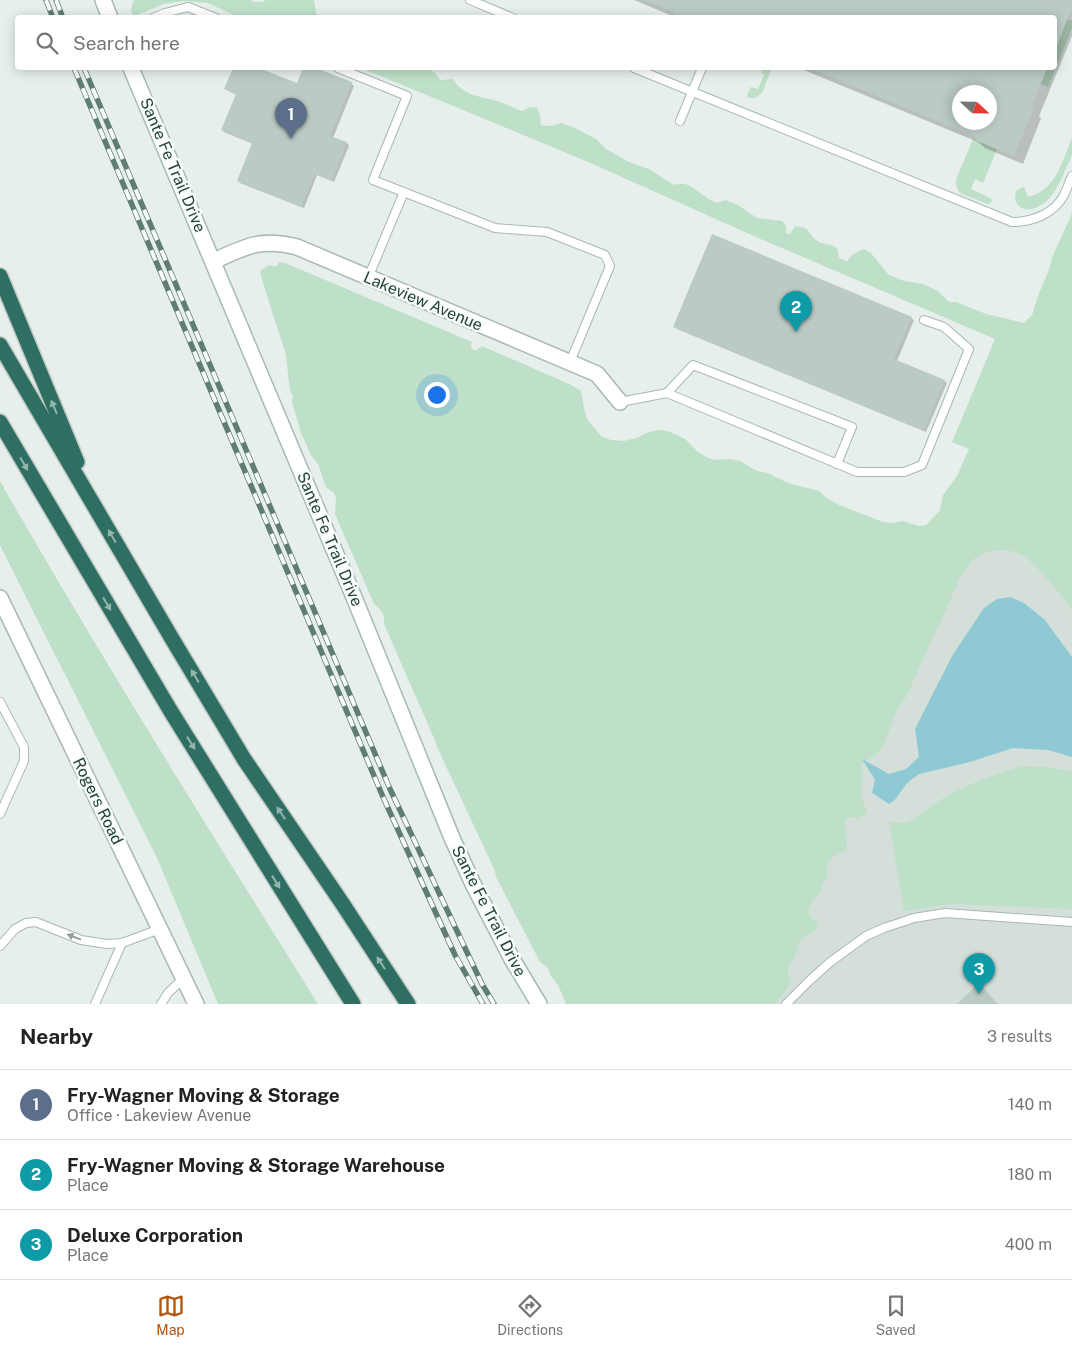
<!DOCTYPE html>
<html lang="en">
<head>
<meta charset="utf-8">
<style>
	body { margin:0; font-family:"Public Sans",sans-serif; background:#f2f2f2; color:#222 }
	.compass { position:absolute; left:952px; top:85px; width:45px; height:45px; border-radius:50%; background:#fff; box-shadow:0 2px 12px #0003; rotate:112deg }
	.you { position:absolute; left:436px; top:394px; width:18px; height:18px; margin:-12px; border:4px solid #fff; border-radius:50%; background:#1a73e8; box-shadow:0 0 0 8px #1a73e833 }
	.badge { display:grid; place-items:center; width:32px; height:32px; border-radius:50%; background:#b45309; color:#fff; font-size:16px; font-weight:700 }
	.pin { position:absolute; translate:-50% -41px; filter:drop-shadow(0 1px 2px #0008) }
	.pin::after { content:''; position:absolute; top:26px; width:18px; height:15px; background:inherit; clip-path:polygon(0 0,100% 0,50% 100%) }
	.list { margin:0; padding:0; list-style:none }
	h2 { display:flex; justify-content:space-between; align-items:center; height:65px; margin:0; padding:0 20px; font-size:21px }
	h2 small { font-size:16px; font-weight:400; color:#767676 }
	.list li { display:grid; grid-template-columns:32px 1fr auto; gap:15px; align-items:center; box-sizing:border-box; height:70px; padding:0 20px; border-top:1px solid #e0e0e0 }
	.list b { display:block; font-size:19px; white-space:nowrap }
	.list p { margin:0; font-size:16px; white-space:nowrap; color:#767676 }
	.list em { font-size:16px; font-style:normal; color:#767676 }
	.icon { flex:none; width:28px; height:28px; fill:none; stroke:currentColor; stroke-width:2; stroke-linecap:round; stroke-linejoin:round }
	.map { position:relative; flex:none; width:1072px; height:1004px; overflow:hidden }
	.search { position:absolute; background:#fff; box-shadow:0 2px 12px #0003; left:15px; right:15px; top:15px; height:55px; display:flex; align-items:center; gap:12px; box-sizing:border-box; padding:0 18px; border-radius:5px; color:#767676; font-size:19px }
	.sheet { height:275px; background:#fff }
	nav { display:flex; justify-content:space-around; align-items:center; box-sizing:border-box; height:70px; border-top:1px solid #e0e0e0; background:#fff; font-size:14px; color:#767676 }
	nav a { display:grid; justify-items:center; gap:2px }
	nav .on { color:#b45309 }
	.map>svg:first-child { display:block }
	.built { fill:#d4dfda }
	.green { fill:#bfe0c8 }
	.water { fill:#8ec9d4 }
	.shadow { fill:#0003; fill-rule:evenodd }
	.building { fill:#bbcac4; fill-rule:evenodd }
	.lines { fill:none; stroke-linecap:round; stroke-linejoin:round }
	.service-casing { stroke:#a8b8b2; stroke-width:10 }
	.minor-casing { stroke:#a8b8b2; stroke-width:18 }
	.secondary-casing { stroke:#a4bbb3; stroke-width:18 }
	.motorway-casing { stroke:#c2cac8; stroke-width:18 }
	.service { stroke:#fff; stroke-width:8 }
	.minor { stroke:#fff; stroke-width:15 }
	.secondary { stroke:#fff; stroke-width:15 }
	.motorway { stroke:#2f6f62; stroke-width:15 }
	.rail-casing { stroke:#5f7d75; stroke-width:5.5 }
	.rail { stroke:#f7fbf9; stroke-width:4; stroke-dasharray:11; stroke-linecap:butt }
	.oneway { fill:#93b5ae }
	.oneway2 { fill:#92a09c }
	.labels { text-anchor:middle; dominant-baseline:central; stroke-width:5; stroke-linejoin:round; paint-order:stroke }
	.street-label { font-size:16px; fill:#24423a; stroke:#f7fbf9 }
</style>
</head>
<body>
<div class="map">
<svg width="1072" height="1004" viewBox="0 0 1072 1004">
	<rect width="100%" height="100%" fill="#e6efeb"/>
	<path class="built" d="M1072,247v757h-313z"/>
	<g class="green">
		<path d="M134,0h117l2,2h9l4,-2h48l3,17h-79l-30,-14 -24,-2 -20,3 -30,12 -3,-4 1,-7z"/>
		<path d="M1067,19l5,2v7l-24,59 -7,-3 6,-16h7l1,-18z"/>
		<path d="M361,68h67l7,5 5,7 13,-1c13,20 30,16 50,24 7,3 12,6 19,8l8,-4 7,1 3,7 1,10 10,1 10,-3 14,5 21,11 10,10 23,13 20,7 25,16c14,-5 21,5 32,12 3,3 7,4 11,6l9,-3 12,5 19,13 25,3 4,5v7l4,1 5,-8 11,2c4,5 9,13 15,15 8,2 8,0 16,5l2,10 8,3 5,-6 11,-6 8,4 17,21 16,7 19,3 15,7 11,11h7l30,12 38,9 8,-8 6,-19 10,-24 5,-17 18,-39 1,-6v400c-13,-17 -26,-34 -41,-48 -17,-16 -45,-16 -61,1 -3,4 -6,9 -9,13l-55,121c-9,11 -13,23 -18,36 -2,5 -3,10 -6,15 -5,8 -13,10 -21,17 4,10 -1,19 0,29 0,7 6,13 6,19l-10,5 -7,-1 -4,2 -1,4 2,26c-6,6 -18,7 -20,17 0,4 1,9 0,13l-4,3 -3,11 -9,10 -3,7 2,6 8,8c-4,14 -10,7 -17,15 -3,3 -3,10 -5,15 -2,5 -8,11 -8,17 0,4 2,8 3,12l-16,21h-209l-8,-19 -7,-9 -4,-9 -7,-5 -44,-85 -1,-6 -58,-124 -1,-4 -52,-119c1,-10 -2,-14 -10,-20l-39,-90 1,-17 -3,-5 -7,-5 -8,-23 -7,-9 -10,-22 -9,-31 1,-7 -3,-4 -4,-36 -24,-75 -2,-9 9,-6 4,1h4l2,-4 6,1 187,79 -1,4 2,4h4l5,-4 87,38 11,6 2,5 2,13 3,11 14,17 10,4 13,1 12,-3 13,-6 11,-2 8,1 17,8 13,13 10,6 8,2 13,-1 11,2 17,10 11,2 20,10 31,8 8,7 12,7 44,17 10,1 10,-2 16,5 7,-1 3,-3 11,-12 3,-15 14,-19 12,-27 -17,-7 43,-103 -239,-102 -170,-76z"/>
		<path d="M763,68h9l-10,25 -7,5h-7l-1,-3 4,-8 7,2 6,-14 -3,-2z"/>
		<path d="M1072,138c0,5 0,11 0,16 -1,5 -4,10 -6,14 -7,17 -15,36 -34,41 -13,3 -21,-9 -15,-19l7,-3 4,10c28,-7 34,-35 44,-59z"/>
		<path d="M973,139l24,10 -14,34 -8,-4 -4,10 21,10 -1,3 -3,2 -26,-10c-6,-4 -7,-10 -5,-17z"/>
		<path d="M0,481c101,177 210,350 318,523h-100l-61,-146 -157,-313z"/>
		<path d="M1022,766l25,1 25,4v138l-122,-5 -46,7 -15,-90c5,1 12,3 18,1 12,-4 22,-16 33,-22 25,-15 54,-26 82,-34z"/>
	</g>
	<path class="water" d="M1010,597l14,6 21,17 27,37v100l-24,-7 -35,-2 -43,14 -51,12 -12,9 -13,18 -5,3 -17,-11 3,-13 -13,-21 27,15 17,-5 13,-12 -4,-28 37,-73 32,-48 13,-9z"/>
	<g class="shadow">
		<path d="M634,0h438v36l-33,80 2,2 -18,46 -38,-16 -7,-6 -179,-74h255v-50h-377zM960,92h30v30h-30z"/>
		<path d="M234,68h22l42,17 7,-17h7l39,15 3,3 -21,52 14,5 2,3 -15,36 -17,-7 -13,33 -64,-25 -2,-3 15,-36 -29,-12 -2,-2 15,-35 -9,-4 -2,-2z"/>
		<path d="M911,318l3,2 -17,41 47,20 3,2 -21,49 -249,-103 -2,-3z"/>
	</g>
	<g class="building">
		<path d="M645,0h427v8l-17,42 -1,-32h-374l-7,-3 1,-3z"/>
		<path d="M233,68h26l38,15 6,-15h13l36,14 -22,54 17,6 -15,39 -17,-7 -14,33 -64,-26 15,-38 -31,-13 15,-36 -12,-5z"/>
		<path d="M810,68h237l-16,39 3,1 -20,48 -39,-16 1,-3zM960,92h30v30h-30z"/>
		<path d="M712,234l200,83 -18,42 51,21 -21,51 -251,-104z"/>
		<path d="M979,983l19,21h-41z"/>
	</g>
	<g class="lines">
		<g class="service-casing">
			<g id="service">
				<path d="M470,0l43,18"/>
				<path d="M153,18l12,-5 23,-6 28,11"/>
				<path d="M338,68l69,28 -34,84 122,48 52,4 58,23 5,11 -40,96"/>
				<path d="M634,68l378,154c20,0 42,-8 52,-27 3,-6 5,-13 8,-19"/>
				<path d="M680,121l22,-53"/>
				<path d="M368,278l36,-86"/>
				<path d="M667,393l26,-28 159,62 -15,37"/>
				<path d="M620,402l47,-9 190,79h47l18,-7 47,-116 -25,-22 -20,-7"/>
				<path d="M0,702l24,45v14l-24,53"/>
				<path d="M0,946l15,-17 11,-6 10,-1 45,18 26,4 15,-1 38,-14"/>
				<path d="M95,1004l27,-61"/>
				<path d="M161,1004l7,-11 16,-15"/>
				<path d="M786,1004l22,-22 21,-19 37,-27 18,-8 30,-10 31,-5 127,9"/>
			</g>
		</g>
		<g class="minor-casing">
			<g id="minor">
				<path d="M214,261c32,-15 47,-23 83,-14l300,127 23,28"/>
				<path d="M0,598l196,406"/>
			</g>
		</g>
		<g class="secondary-casing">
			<g id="secondary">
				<path d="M103,0l7,18"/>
				<path d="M131,68l220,522 101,248 21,46 39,75 27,45"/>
			</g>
		</g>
		<g class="motorway-casing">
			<g id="motorway">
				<path d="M0,276l77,186"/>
				<path d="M0,345l171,292 73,122 98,144 66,101"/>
				<path d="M0,422l170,288 183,294"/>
			</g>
		</g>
		<use href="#service" class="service"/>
		<use href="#minor" class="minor"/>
		<use href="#secondary" class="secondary"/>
		<use href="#motorway" class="motorway"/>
		<g class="rail-casing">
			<g id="rail">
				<path d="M46,0l7,18"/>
				<path d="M56,0l7,18"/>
				<path d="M74,68l309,729 72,158 28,49"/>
				<path d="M84,68l306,721 92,195 12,20"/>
			</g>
		</g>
		<use href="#rail" class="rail"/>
	</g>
	<defs><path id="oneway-solid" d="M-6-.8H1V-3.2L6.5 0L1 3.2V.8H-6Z" transform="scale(1.25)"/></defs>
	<g class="oneway">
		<use href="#oneway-solid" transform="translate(54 407) rotate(-113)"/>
		<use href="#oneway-solid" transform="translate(24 464) rotate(60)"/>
		<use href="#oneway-solid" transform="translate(112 536) rotate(-120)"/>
		<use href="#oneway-solid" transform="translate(107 604) rotate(59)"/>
		<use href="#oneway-solid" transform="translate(195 676) rotate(-121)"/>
		<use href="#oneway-solid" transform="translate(191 743) rotate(58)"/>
		<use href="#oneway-solid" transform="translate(281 813) rotate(-124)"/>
		<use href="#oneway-solid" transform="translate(276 882) rotate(58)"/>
		<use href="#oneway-solid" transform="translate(381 963) rotate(-123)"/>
	</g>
	<use class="oneway2" href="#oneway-solid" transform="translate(74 937) rotate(-159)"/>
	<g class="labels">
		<g class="street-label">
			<text transform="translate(173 165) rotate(67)">Sante Fe Trail Drive</text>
			<text transform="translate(423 301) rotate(23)">Lakeview Avenue</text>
			<text transform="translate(330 539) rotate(67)">Sante Fe Trail Drive</text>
			<text transform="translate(98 801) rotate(64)">Rogers Road</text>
			<text transform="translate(489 911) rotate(63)">Sante Fe Trail Drive</text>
		</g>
	</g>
</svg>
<svg class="compass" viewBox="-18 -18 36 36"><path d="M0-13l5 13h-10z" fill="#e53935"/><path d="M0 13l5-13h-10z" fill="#767676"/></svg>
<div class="you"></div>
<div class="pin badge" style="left:291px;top:139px;background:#5c6f8a">1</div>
<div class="pin badge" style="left:796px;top:332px;background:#0f9aa8">2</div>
<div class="pin badge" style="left:979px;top:994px;background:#0f9aa8">3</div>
<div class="search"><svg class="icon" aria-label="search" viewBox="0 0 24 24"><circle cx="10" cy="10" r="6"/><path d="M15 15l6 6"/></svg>Search here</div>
</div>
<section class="sheet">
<h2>Nearby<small>3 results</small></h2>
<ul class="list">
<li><span class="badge" style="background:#5c6f8a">1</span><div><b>Fry-Wagner Moving &amp; Storage</b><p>Office · Lakeview Avenue</p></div><em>140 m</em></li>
<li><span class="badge" style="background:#0f9aa8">2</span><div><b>Fry-Wagner Moving &amp; Storage Warehouse</b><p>Place</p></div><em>180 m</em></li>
<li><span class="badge" style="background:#0f9aa8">3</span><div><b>Deluxe Corporation</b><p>Place</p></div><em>400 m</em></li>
</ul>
</section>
<nav>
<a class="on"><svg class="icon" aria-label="map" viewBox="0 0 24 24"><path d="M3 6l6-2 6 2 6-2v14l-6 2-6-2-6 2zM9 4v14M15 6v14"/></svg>Map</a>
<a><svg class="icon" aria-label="directions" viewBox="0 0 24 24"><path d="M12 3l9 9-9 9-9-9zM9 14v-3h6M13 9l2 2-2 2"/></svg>Directions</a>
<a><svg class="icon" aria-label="saved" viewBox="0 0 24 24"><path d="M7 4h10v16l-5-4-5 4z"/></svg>Saved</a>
</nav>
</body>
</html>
